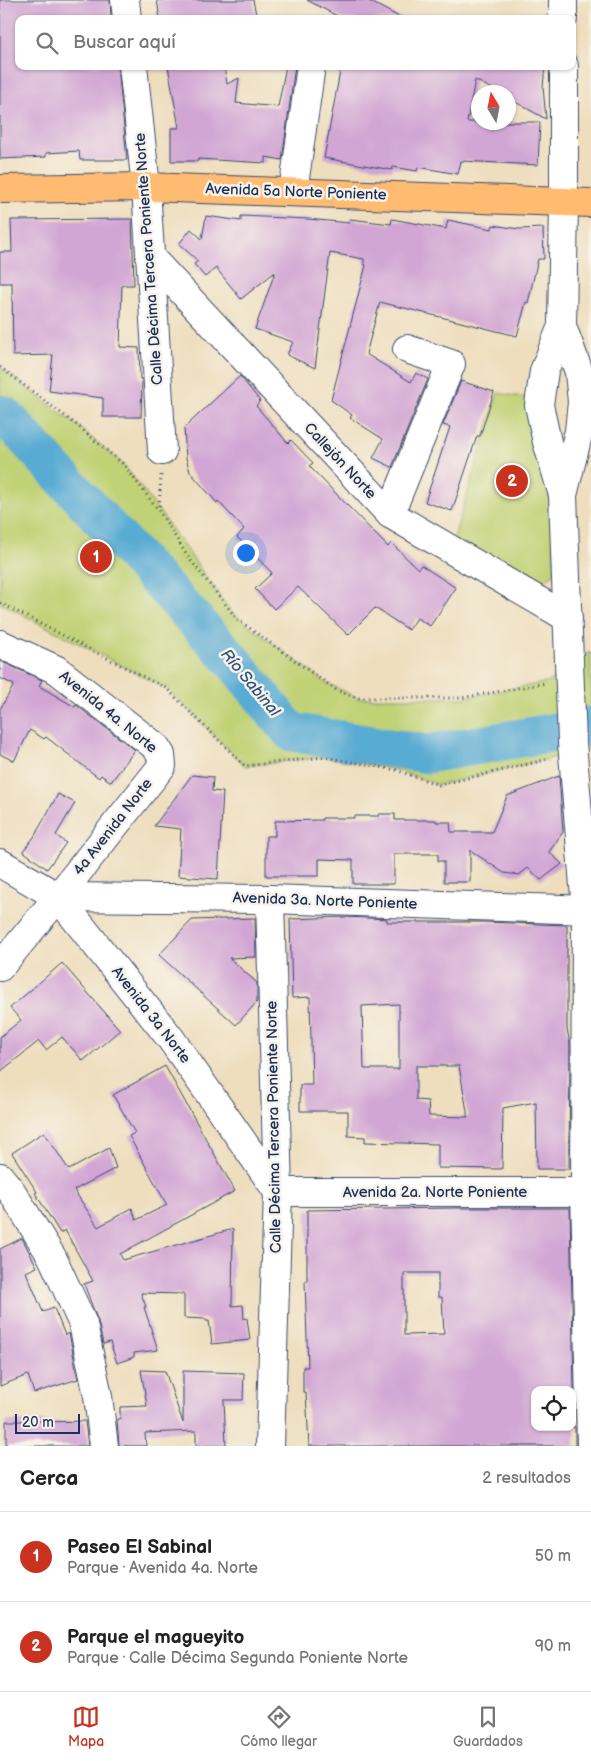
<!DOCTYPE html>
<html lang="es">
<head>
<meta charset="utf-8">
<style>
	body { margin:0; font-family:"Balsamiq Sans",sans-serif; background:#f6f6f6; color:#222 }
	.controls { position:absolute; right:15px; bottom:15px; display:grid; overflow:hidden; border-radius:10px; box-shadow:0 1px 4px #0004 }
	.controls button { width:45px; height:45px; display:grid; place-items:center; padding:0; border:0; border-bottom:1px solid #e0e0e0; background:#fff; color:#222; font:25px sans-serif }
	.compass { position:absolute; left:471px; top:85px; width:45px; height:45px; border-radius:50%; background:#fff; box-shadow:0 1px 4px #0004; rotate:350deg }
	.scale { position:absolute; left:15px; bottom:12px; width:65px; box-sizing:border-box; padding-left:5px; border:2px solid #1b2f5e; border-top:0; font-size:14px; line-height:18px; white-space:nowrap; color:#1b2f5e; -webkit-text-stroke:4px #f7f3e8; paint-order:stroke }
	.you { position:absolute; left:245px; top:552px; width:18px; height:18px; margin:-12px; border:4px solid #fff; border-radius:50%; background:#1a73e8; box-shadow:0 0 0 8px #1a73e833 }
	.badge { display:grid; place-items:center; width:32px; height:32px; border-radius:50%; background:#c8321e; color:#fff; font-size:16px; font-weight:700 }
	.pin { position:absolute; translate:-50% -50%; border:2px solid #fff; box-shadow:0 1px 5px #0006 }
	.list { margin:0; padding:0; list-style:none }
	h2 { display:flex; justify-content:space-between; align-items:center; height:65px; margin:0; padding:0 20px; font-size:21px }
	h2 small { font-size:16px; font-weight:400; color:#767676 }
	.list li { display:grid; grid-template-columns:32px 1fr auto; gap:15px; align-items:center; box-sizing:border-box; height:90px; padding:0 20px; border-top:1px solid #e0e0e0 }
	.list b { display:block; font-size:19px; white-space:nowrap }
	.list p { margin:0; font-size:16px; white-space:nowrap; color:#767676 }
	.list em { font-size:16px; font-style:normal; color:#767676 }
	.icon { flex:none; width:28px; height:28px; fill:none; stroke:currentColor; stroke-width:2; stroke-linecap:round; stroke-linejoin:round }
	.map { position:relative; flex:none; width:591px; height:1446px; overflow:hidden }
	.search { position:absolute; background:#fff; box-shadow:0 1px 4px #0004; left:15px; right:15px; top:15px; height:55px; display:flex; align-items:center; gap:12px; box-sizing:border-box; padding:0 18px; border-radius:10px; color:#767676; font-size:19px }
	.sheet { height:245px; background:#fff }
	nav { display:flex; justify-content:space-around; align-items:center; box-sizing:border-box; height:70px; border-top:1px solid #e0e0e0; background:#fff; font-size:14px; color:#767676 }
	nav a { display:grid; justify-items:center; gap:2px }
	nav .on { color:#c8321e }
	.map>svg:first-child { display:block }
	.green { fill:#c1d174; stroke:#6e8069 }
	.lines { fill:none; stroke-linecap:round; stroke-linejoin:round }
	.river { stroke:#58abd3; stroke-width:39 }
	.building { fill:#d1a5d4; fill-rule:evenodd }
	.minor-casing { stroke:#3b496c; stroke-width:30 }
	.major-casing { stroke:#3b496c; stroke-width:30 }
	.path { stroke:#3b496c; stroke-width:3; stroke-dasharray:1 4; stroke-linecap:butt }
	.minor { stroke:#fff; stroke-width:28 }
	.major { stroke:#febb71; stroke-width:28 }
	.labels { text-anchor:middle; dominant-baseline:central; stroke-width:5; stroke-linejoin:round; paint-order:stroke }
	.street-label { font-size:15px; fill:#1b2f5e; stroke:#f7f3e8 }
	.water-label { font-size:16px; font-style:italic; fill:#2d5481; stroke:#f7f3e8 }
</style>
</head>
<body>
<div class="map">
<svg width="591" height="1446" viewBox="0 0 591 1446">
	<rect width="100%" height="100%" fill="#f7f3e8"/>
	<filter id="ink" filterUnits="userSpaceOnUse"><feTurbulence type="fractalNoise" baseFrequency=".02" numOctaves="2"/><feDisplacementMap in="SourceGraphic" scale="10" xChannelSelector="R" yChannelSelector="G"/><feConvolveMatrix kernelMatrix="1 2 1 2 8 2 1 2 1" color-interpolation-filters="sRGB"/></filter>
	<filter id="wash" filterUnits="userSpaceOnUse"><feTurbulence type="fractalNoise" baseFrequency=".0096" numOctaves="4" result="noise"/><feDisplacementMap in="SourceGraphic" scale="20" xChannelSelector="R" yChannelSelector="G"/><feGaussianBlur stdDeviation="1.12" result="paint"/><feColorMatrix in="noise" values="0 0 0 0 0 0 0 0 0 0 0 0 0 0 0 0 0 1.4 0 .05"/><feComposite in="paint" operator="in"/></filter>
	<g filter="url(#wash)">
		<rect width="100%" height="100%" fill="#eedebe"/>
		<g class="green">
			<path d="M0,367l78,59 46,39 35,46 73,102 93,69 33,16h103l88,-16 20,-20 22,-10v98l-18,3 -134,32 -43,-15 -72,-13 -79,9 -78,-77 -167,-86z"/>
			<path d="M498,393l34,6 18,72 5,102 -12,9 -11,6 -80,-44z"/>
		</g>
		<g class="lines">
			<path class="river" d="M0,414l5,2 227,244 59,72 136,22 164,-28"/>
		</g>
		<g id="blocks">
			<g class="building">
				<path d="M0,0h110l1,19h-92v47h99l9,94h-47l-1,-9 -33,2v4l-46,2z"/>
				<path d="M157,0h96l4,19h-97z"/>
				<path d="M307,0h60l36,19h-60z"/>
				<path d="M168,66h56l3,18 12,-6 -3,25 42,4 8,-41h9l-13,94 -16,-3v6l-68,-4v2h-27v-33h8z"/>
				<path d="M341,66h204l-2,21 3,32 -38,-21v-6h-10l-23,-12 -8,42h73l-2,43 -77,-4 -3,13 -40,-7 -1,4 -24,-4 -1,3 -68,-12z"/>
				<path d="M206,216l35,5v-5l67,3 41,4 1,-4 41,5 1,-5 54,10 2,-9 44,9 1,-4 26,4 24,-1 1,31h-6l-10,44 -2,-1 -9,34 -137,-34 -14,52 45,28 5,-9 12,6 -36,88 -19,-9 10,-19 -33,-21 2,-3 -21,-15 35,-135 -2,-1v-5l-34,-6 -15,115 -28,-13 6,-13 -38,-13 20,-57 -34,27 -25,-31 -11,9 -11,-13 4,-3 -19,-17 12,-15 11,10z"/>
				<path d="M132,219l2,66h-12l-2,62 19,1 1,31h2l-1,38h-38v-19l-54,-7 4,-36 -40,1 -1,-73h-12v-31h12l-1,-32z"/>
				<path d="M240,376l20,25 -4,5 32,37 3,-3 22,23 -4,3 79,81 3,-4 27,26 3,-4 35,23 -26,38 -13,-8 -8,12 -34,-22 -27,27 -50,-48 -24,22 -19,-20 17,-16 -35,-36 7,-8 -26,-28 -1,2 -27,-31 -4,-14 -2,-30z"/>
				<path d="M461,381l33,11 -14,44h-3l-25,75 -27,-9 25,-75 -7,-2z"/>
				<path d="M0,661l42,19 -3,6 36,21 1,-2 59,45 -24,32 -10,-7 -2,3 -53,-41 -2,2 -14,-9 -16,31 -14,-7v-45l14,-24 -14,-7z"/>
				<path d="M192,775l21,2 -1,14 11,1 -5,87 -40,-3 3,-47 -27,-3z"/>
				<path d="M559,776l4,56 -14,20 13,12 -21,16 -13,-12 -9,7 -15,-2 -34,-23v32h-26v-21h-6v-7h-44v30h-41v-24l-34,-1v17h-53v-40h9v-15l47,-1v-2h32v-2h25v-2h16v6h41v2h14l1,10h41l15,-36z"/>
				<path d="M58,794l17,9 -19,32 10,8 -19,26 -24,-18 11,-14z"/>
				<path d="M345,917l42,2v3h95l85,3v104l3,15 -1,125h-32l-1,-67 -33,6 -1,61 -64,-1v-24l-73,-2v-5l-17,-1v-25h-48v-26h12l-2,-88 -18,1 -2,-79zM399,1004v65h-35l-2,-63zM416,1066h43l9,51 -39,-1 -1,-15 -12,-1z"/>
				<path d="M255,918l1,39 -27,1 28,25v19l-21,23 -77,-70 33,-35z"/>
				<path d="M62,963l58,67 -37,31 -21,-24 -16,13 -7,-9 -39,31v-35l21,-17 -11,-12z"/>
				<path d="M165,1066l70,125 -115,63 3,6 110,-31 -1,77 11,-1 1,14 3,-1 3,22 -38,4 -3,-23h-3v-2l-22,-1v-24l-43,-1 5,14h-2l14,43 -24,3v4l-17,6 -7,-21 -7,2 -5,-23 -14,-37 9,-3 -28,-51 -5,3 -25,-40 2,-1 -25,-39 32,-21 25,38 40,-22 7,20 -42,22 24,37 34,-19 4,12 31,-15 -38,-69 6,-3 -22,-38z"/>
				<path d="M456,1208h114l4,182h-39v37h40v19h-266l-3,-54h-3v-25h5l-3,-86h2v-71zM404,1273h34v24h4l2,37 -40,1z"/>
				<path d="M22,1238l15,29 -11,5 17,40 11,-4 11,27 4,-2 9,46 -44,14 -6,-18 -28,11v-137z"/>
				<path d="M141,1370l24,1 18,52v-52l61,2 -1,27h-19l2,46h-30v-15l-51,2 1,13h-27l-2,-27h3v-12l27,-1z"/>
				<path d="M6,1421h38v1l41,-1 3,25h-82z"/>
			</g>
		</g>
	</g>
	<g filter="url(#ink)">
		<use href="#blocks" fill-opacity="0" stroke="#3b496c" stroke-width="1"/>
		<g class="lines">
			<g class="minor-casing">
				<g id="minor">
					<path d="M125,0l2,19"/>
					<path d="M563,0v19"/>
					<path d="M133,66l13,121 16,264"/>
					<path d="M293,192l18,-126"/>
					<path d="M150,257l240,257 178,104"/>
					<path d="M562,326l-18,45 -5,34 8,37 16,53 9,248 14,166 -1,283 6,254"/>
					<path d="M563,495l16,-64 3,-29 -3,-30 -17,-46 2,-124v-136"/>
					<path d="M390,514l61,-150 -44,-15"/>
					<path d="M0,644l57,26 99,77 5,8 1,11 -104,131 -58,70"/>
					<path d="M0,863l58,34 113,142 107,153"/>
					<path d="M58,897l212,2 321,11"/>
					<path d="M270,899l8,293 -8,254"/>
					<path d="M0,1177l12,15 40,65 31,67 15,72 6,50"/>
					<path d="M278,1192h313"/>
				</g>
			</g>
			<g class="major-casing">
				<path id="major" d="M0,189l146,-2 445,16"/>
			</g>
			<g class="path">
				<path d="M0,367l78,59 46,39 35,46 29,46 49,62 99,71 22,8h103l85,-15"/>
				<path d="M159,511l2,-36"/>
				<path d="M0,603l167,86 78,77 79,-9 72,13 43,15 110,-26"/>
			</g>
			<use href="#minor" class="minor"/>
			<use href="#major" class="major"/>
		</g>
	</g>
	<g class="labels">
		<g class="street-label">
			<text transform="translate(296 192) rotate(2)">Avenida 5a Norte Poniente</text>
			<text transform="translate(149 259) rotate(-94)">Calle Décima Tercera Poniente Norte</text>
			<text transform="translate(340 461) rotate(47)">Callejón Norte</text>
			<text transform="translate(108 712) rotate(39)">Avenida 4a. Norte</text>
			<text transform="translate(113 827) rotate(-52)">4a Avenida Norte</text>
			<text transform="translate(325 901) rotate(2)">Avenida 3a. Norte Poniente</text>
			<text transform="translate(151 1015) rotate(52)">Avenida 3a Norte</text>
			<text transform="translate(274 1127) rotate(-91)">Calle Décima Tercera Poniente Norte</text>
			<text x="435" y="1192">Avenida 2a. Norte Poniente</text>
		</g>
		<g class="water-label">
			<text transform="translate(250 683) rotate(50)">Río Sabinal</text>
		</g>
	</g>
</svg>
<div class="controls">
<button><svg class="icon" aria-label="locate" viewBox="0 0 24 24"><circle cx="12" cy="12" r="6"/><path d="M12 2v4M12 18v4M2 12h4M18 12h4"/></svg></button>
</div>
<svg class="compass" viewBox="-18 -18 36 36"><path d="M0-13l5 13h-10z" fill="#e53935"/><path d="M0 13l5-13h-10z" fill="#767676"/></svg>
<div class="scale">20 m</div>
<div class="you"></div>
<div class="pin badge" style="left:96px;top:557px">1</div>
<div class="pin badge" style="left:512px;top:481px">2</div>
<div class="search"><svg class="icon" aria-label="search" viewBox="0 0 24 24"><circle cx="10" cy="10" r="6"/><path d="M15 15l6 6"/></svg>Buscar aquí</div>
</div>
<section class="sheet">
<h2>Cerca<small>2 resultados</small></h2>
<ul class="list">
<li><span class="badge">1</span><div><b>Paseo El Sabinal</b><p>Parque · Avenida 4a. Norte</p></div><em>50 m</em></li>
<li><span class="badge">2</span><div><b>Parque el magueyito</b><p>Parque · Calle Décima Segunda Poniente Norte</p></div><em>90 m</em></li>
</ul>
</section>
<nav>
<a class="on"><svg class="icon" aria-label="map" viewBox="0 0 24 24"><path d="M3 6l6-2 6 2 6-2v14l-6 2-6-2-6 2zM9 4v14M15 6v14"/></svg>Mapa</a>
<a><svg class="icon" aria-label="directions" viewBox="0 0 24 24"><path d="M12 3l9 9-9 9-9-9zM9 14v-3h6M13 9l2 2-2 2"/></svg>Cómo llegar</a>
<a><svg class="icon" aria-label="saved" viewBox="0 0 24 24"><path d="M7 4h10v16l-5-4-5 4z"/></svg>Guardados</a>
</nav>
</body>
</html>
